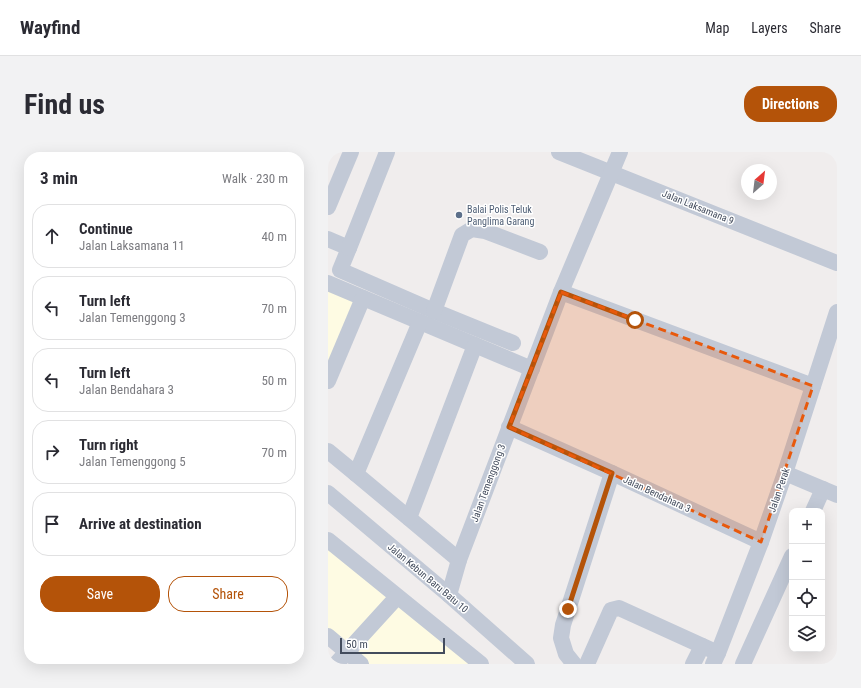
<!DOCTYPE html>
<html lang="en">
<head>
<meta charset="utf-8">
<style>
	body { margin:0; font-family:"Roboto Condensed",sans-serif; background:#f2f2f3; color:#2b2b33 }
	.controls { position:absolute; right:12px; bottom:12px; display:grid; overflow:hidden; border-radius:8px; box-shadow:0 4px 16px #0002 }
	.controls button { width:36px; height:36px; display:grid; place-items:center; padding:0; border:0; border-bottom:1px solid #e1e1e2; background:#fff; color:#2b2b33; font:20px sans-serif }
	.compass { position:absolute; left:413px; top:12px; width:36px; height:36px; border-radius:50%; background:#fff; box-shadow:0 4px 16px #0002; rotate:28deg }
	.scale { position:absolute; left:12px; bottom:10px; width:105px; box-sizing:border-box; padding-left:4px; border:2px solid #434c5d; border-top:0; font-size:11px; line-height:14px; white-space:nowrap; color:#434c5d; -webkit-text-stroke:3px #fff; paint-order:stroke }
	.stop { position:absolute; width:12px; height:12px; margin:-9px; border:3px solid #b45309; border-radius:50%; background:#fff }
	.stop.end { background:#b45309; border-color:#fff; box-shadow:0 1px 4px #0008 }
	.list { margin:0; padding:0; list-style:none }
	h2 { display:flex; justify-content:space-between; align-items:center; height:52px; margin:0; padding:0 16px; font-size:17px }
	h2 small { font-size:13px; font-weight:400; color:#7c7c81 }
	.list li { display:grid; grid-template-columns:26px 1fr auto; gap:12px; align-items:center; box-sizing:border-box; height:64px; margin:0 8px 8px; padding:0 8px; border:1px solid #e1e1e2; border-radius:16px }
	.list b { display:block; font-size:15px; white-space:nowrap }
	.list p { margin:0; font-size:13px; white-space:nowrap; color:#7c7c81 }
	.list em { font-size:13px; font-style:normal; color:#7c7c81 }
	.actions { display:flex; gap:8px; padding:12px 16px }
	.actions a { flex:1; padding:9px 0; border:1px solid #b45309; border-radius:16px; text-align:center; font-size:14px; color:#b45309 }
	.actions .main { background:#b45309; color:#fff }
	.icon { flex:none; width:22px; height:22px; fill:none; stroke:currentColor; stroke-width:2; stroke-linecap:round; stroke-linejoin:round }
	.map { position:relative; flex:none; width:509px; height:512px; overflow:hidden; border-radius:16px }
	header { display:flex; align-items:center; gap:24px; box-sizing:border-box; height:56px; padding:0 20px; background:#fff; border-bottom:1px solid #e1e1e2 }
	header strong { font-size:19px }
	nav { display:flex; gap:22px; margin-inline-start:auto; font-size:14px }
	.intro { display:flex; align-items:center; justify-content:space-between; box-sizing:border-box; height:96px; padding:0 24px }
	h1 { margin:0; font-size:28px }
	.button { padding:10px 18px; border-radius:16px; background:#b45309; color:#fff; font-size:14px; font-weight:700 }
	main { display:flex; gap:24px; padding:0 24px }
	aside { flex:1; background:#fff; border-radius:16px; box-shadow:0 4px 16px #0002 }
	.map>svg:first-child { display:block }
	.commercial { fill:#fefbe3 }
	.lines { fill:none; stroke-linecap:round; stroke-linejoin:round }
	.minor { stroke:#c2c9d6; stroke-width:16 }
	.route { stroke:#b45309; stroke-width:5 }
	.marked { fill:#e8590c; fill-opacity:0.2; stroke:#e8590c; stroke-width:3; stroke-dasharray:8 5; stroke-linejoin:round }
	.service-dot { fill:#5c6f8a; stroke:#fff; stroke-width:1.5 }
	.labels { text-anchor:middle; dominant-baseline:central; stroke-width:3; stroke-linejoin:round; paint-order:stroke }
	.street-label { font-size:10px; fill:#434c5d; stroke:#fff }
	.service-label { font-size:10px; fill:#4e5e75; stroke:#fff; text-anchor:start }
</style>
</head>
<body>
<header>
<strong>Wayfind</strong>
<nav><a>Map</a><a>Layers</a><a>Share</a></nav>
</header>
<div class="intro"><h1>Find us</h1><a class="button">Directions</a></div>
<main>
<aside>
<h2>3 min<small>Walk · 230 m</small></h2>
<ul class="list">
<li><svg class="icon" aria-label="ahead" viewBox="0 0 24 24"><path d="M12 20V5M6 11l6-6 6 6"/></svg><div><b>Continue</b><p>Jalan Laksamana 11</p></div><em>40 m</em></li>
<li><svg class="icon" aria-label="left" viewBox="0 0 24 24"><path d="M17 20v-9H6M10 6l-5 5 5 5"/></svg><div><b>Turn left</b><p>Jalan Temenggong 3</p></div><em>70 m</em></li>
<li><svg class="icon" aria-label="left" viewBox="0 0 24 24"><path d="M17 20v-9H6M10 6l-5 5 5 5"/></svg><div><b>Turn left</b><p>Jalan Bendahara 3</p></div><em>50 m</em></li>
<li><svg class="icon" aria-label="right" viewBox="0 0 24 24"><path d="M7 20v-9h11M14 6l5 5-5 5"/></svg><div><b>Turn right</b><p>Jalan Temenggong 5</p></div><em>70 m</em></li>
<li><svg class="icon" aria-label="arrive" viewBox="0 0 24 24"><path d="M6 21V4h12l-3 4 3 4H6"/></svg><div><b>Arrive at destination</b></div></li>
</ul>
<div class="actions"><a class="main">Save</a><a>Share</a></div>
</aside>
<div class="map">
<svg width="509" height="512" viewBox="0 0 509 512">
	<rect width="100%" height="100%" fill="#f0eded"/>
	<g class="commercial">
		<path d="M0,135l30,13 -30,71z"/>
		<path d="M0,393l148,119h-108l-40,-34z"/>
	</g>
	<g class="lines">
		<g class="minor">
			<path d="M231,0l278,111"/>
			<path d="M0,55l23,-55"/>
			<path d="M0,87l21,9 -9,22 94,41 79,32"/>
			<path d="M21,96l38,-96"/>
			<path d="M0,131l204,86"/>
			<path d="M233,140l252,94"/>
			<path d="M106,159l28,-76 10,-6 13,2 55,21"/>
			<path d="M0,229l35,-83"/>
			<path d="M181,275l103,46 149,69"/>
			<path d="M0,299l28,23 103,86"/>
			<path d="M457,321l52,22"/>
			<path d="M28,322l64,-152"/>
			<path d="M0,341l121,102 78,69"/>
			<path d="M485,359l10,-22"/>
			<path d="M81,366l66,-173"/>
			<path d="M0,388l153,124"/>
			<path d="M121,443l10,-35 102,-268 59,-140"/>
			<path d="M0,484l33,28"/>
			<path d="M8,512l61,-67"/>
			<path d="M246,512l-8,-10 -5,-16 2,-13 49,-152"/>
			<path d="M259,512l24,-54 8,-2 99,45"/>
			<path d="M365,512l9,-18"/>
			<path d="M385,512l5,-11 43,-111 24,-69 52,-161"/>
			<path d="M415,512l49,-108"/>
		</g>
	</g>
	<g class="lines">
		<path class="route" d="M240,457l44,-136 -103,-46 52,-135 74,28"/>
	</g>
	<path class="marked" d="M233,140l252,94 -52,156 -252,-115z"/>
	<circle class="service-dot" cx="131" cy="63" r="4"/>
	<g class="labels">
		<g class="street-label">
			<text transform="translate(370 55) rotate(22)">Jalan Laksamana 9</text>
			<text transform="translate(160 331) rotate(-70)">Jalan Temenggong 3</text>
			<text transform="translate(451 338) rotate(-71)">Jalan Perak</text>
			<text transform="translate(329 342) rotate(25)">Jalan Bendahara 3</text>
			<text transform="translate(100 426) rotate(40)">Jalan Kebun Baru Batu 10</text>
		</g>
		<g class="service-label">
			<text x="139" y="57">Balai Polis Teluk<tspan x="139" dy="12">Panglima Garang</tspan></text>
		</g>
	</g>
</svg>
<div class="controls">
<button>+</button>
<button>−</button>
<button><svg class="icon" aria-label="locate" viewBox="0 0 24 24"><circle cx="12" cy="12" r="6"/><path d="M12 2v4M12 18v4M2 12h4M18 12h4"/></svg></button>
<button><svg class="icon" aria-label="layers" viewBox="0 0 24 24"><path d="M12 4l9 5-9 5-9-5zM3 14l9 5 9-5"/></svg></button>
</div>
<svg class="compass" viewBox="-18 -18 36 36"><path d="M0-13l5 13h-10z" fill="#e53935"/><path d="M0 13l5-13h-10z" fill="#7c7c81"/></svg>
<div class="scale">50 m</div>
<div class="stop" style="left:307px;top:168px"></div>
<div class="stop end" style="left:240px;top:457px"></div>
</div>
</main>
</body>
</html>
